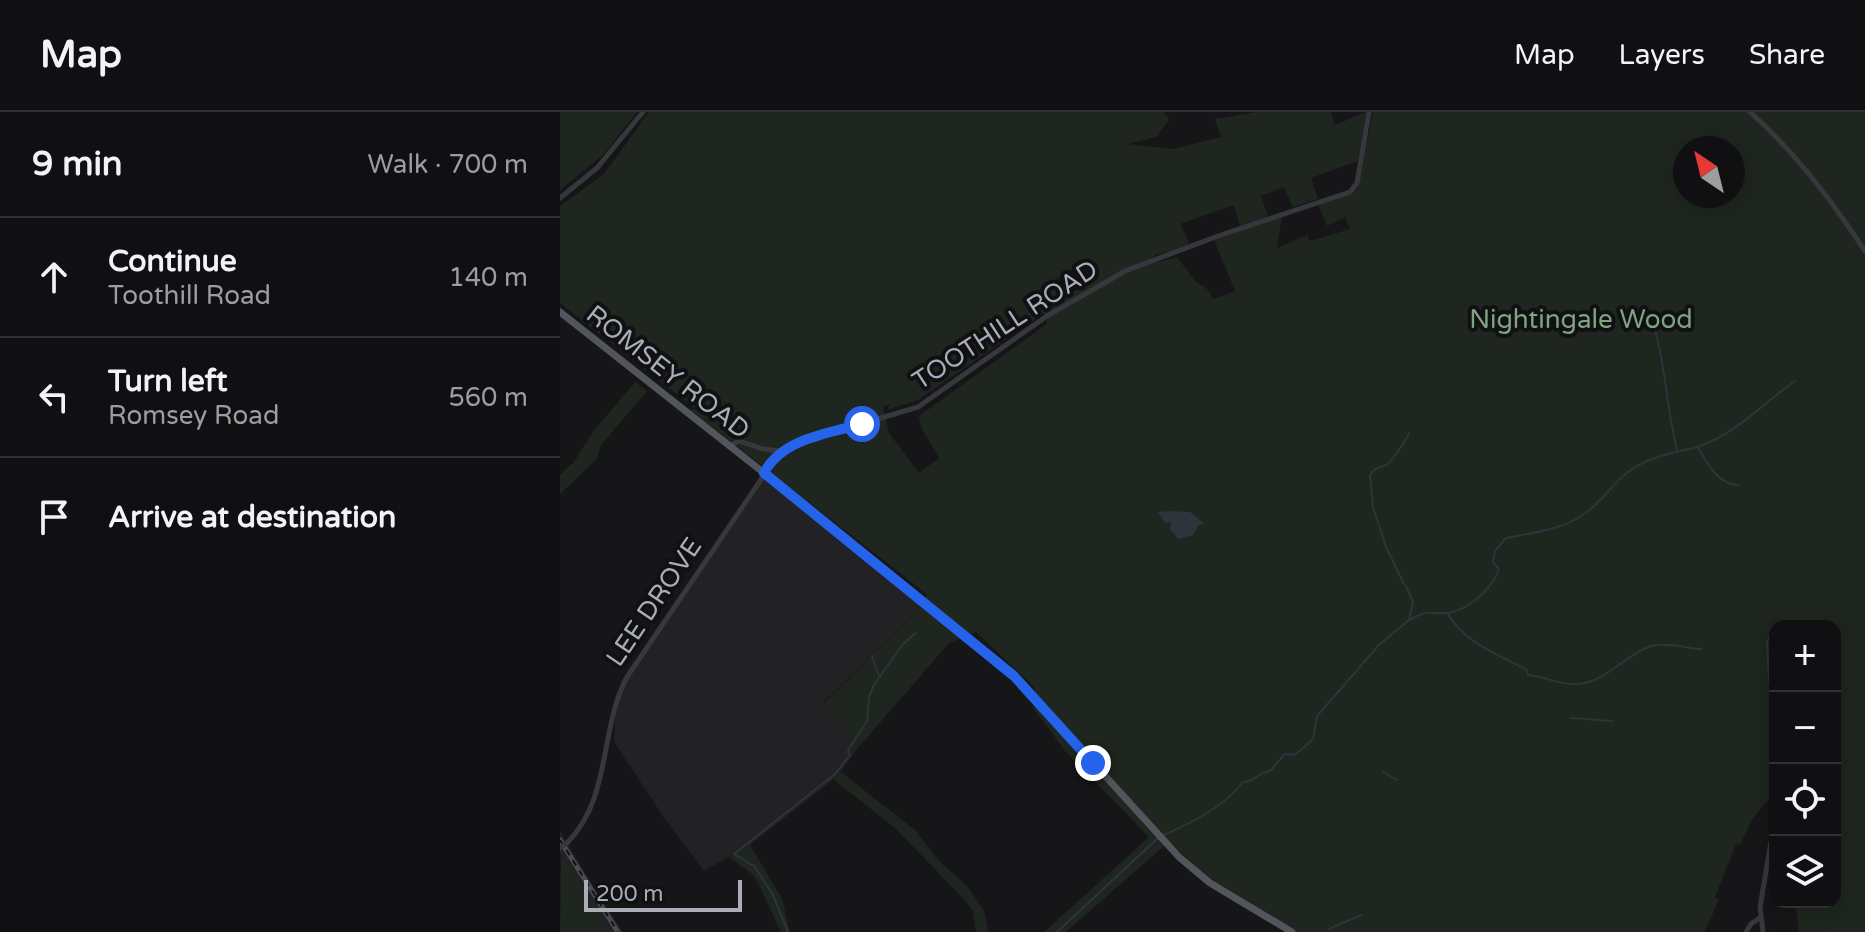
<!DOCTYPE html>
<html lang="en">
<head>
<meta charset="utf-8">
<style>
	body { margin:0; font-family:"Varela Round",sans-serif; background:#1e1e20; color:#f1f3f6 }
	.controls { position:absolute; right:24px; bottom:24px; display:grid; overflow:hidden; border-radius:16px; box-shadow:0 4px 20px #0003 }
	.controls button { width:72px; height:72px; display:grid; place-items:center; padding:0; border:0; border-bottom:2px solid #303032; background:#101012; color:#f1f3f6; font:40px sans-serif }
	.compass { position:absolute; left:1113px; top:24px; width:72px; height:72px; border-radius:50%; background:#101012; box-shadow:0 4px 20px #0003; rotate:325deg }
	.scale { position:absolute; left:24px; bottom:20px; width:158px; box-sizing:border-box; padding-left:8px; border:4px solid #a8adb8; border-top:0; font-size:22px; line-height:28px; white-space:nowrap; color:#a8adb8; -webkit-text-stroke:6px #111113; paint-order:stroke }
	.stop { position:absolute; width:24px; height:24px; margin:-18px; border:6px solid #2563eb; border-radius:50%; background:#fff }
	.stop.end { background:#2563eb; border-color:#fff; box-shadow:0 2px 8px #0008 }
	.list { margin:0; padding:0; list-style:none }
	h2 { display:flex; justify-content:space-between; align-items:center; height:104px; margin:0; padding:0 32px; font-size:34px }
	h2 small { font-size:26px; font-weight:400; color:#9c9d9f }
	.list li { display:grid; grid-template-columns:52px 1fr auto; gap:24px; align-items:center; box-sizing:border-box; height:120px; padding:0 32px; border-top:2px solid #303032 }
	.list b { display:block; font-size:30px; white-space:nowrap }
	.list p { margin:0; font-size:26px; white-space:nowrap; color:#9c9d9f }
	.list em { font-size:26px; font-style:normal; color:#9c9d9f }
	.icon { flex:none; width:44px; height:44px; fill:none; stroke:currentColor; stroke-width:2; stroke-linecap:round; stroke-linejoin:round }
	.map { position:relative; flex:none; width:1305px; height:820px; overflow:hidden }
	header { display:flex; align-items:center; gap:48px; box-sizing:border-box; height:112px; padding:0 40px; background:#101012; border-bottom:2px solid #303032 }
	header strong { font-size:38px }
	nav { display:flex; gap:44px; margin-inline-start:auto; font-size:28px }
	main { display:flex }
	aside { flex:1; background:#101012 }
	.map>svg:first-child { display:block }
	.built { fill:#222225 }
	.green { fill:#1e261f; fill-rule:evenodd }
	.water { fill:#2c353c }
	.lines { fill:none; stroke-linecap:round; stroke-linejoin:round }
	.stream { stroke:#2c353c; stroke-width:2 }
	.minor { stroke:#37383d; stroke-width:5 }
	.primary { stroke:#53555c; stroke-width:7 }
	.rail-casing { stroke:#4a4c52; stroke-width:5 }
	.rail { stroke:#111113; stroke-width:2; stroke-dasharray:6; stroke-linecap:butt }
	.minor-bridge { stroke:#37383d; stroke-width:5 }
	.route { stroke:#2563eb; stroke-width:10 }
	.labels { text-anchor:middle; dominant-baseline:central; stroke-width:8; stroke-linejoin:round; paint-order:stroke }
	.park-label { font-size:26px; fill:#7fa381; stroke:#111113 }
	.street-label { font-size:26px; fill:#a8adb8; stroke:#111113 }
</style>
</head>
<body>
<header>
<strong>Map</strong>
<nav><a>Map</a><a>Layers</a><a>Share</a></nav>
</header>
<main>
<aside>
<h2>9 min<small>Walk · 700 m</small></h2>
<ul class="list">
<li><svg class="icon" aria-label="ahead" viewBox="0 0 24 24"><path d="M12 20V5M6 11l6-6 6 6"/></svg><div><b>Continue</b><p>Toothill Road</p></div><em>140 m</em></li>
<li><svg class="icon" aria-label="left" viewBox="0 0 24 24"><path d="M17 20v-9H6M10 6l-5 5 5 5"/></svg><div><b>Turn left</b><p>Romsey Road</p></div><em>560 m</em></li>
<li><svg class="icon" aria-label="arrive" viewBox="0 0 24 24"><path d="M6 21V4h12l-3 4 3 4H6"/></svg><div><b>Arrive at destination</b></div></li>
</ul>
</aside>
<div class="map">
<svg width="1305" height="820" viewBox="0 0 1305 820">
	<rect width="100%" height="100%" fill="#161618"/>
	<g class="built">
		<path d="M204,361l161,130 -101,99 34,46 -20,28 -88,69 -46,26 -39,-52 -51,-77 2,-39 5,-16z"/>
		<path d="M0,719l39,65 24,36h-12l-51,-79z"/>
	</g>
	<g class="green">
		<path d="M0,0h77l-34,43 -43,35z"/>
		<path d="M89,0h515l5,8 -13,17 -28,7 45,5 48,-12 -6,-18 42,-7h74l4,13 31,-13 -8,49 -47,17 7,21 -25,8 -9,-20 -23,9 7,20 -28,10 -6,-21 -54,19 9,18 -3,5 -31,8 -6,9 28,-7 18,24 12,8 7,10 21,-8 -21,-51 68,-24 -5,32 30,-13 3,6 40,-12 -5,-12 -18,9 -9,-22 33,-11 7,-6 15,-75h492v820h-66l-4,-30h40v-276h-60v165l-23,29 -12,25 -4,-1 -21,53 4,2 -14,33h-407l-86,-51 -43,-39 -103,90h-22l105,-95 -83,-85 -33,-44 2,-20 -59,-56 -27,11 -91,105 -34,-45 93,-92 10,-17 -238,-185 8,1 -137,-107v-97l44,-32zM1125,36h48v48h-48zM529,146l10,18 -16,13 -21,5 -7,-6 -9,8 -1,-9zM484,201l3,11 -128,92 2,11 18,31 -20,15 -30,-40 -6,-26 7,-3 -3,6 31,-10z"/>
		<path d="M75,270l12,9 -46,54 -4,14 -37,35v-19l14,-13 19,-30z"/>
		<path d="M281,660l74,58 23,30 30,27 16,24 4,21h-12l-3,-21 -10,-13 -68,-70 -61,-48z"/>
		<path d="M190,733l32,54 8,33h-9l-23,-49 -6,-9 -23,-17z"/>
		<path d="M1,741l50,79h-51z"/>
	</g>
	<path class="water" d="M609,399l21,1 14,11 -6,3 -5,9 -15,4 -8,-10 1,-7 -6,1 -7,-11z"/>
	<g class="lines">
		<g class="stream">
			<path d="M1095,218c11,39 12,81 22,120"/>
			<path d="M1179,373c-21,0 -32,-22 -41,-38 39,-14 64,-43 97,-66"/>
			<path d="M844,472l-18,-37 -13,-40 -3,-32c6,-8 8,-7 16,-10 5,-2 21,-26 23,-32"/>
			<path d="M887,501c17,29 49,41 79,56l2,6c17,1 33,11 50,9 28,-2 47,-29 73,-38 14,-4 36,2 50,3"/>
			<path d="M850,508c17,-11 20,-6 36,-7 21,-1 47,-25 53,-44l-6,-7 2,-11 11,-13c24,-5 49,-7 72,-20 20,-11 32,-32 50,-46 19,-15 47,-20 70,-25"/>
			<path d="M312,544l7,20"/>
			<path d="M1209,569l-2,-39 8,-16"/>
			<path d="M1011,606l41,3"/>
			<path d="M823,660l14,8"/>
			<path d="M604,723c29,-13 60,-28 79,-53 12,0 16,-10 27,-11l15,-17 10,1 18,-16 4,-23 62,-71 30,-25 4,-18 -7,-16"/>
			<path d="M769,817l32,-14"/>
			<path d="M228,820l-15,-37 -18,-28 -21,-13 101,-80 15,-19 -2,-5 19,-29 2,-24 5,-12 29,-41 13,-11"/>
			<path d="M497,820l101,-94"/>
		</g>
		<g class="minor">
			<path d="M1190,0c46,41 81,88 115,139"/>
			<path d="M0,86l37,-30 46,-56"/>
			<path d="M170,334l9,-5 24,8 18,2"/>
			<path d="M7,731c45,-45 32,-114 60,-166l150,-221 18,-11 22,-8 101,-30 129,-91 78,-45 93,-35 132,-44 7,-9 12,-71"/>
			<path d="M1186,820l5,-8 10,-7"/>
			<path d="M1203,820l-3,-25 11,-65"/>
		</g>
		<path class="primary" d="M0,200l204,161 250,203 165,181 31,26 82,49"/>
		<g class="rail-casing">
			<path id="rail" d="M0,728l58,92"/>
		</g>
		<use href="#rail" class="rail"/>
		<path class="minor-bridge" d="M0,736l7,-5"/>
	</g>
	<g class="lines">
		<path class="route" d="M302,312c-34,9 -80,15 -98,49l250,203 79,87"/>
	</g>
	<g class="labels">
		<g class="park-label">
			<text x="1021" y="207">Nightingale Wood</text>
		</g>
		<g class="street-label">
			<text transform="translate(445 213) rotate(-33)">TOOTHILL ROAD</text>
			<text transform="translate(108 260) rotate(38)">ROMSEY ROAD</text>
			<text transform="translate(94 490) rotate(-56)">LEE DROVE</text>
		</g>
	</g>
</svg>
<div class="controls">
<button>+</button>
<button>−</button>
<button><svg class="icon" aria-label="locate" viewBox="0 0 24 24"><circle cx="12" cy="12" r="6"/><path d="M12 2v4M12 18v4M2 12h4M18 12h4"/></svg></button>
<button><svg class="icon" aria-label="layers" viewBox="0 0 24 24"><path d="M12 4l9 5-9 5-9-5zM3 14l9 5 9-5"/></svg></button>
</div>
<svg class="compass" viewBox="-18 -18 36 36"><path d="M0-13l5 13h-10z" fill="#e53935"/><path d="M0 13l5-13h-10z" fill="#9c9d9f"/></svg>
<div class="scale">200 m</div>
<div class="stop" style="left:302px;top:312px"></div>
<div class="stop end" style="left:533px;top:651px"></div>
</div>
</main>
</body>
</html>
